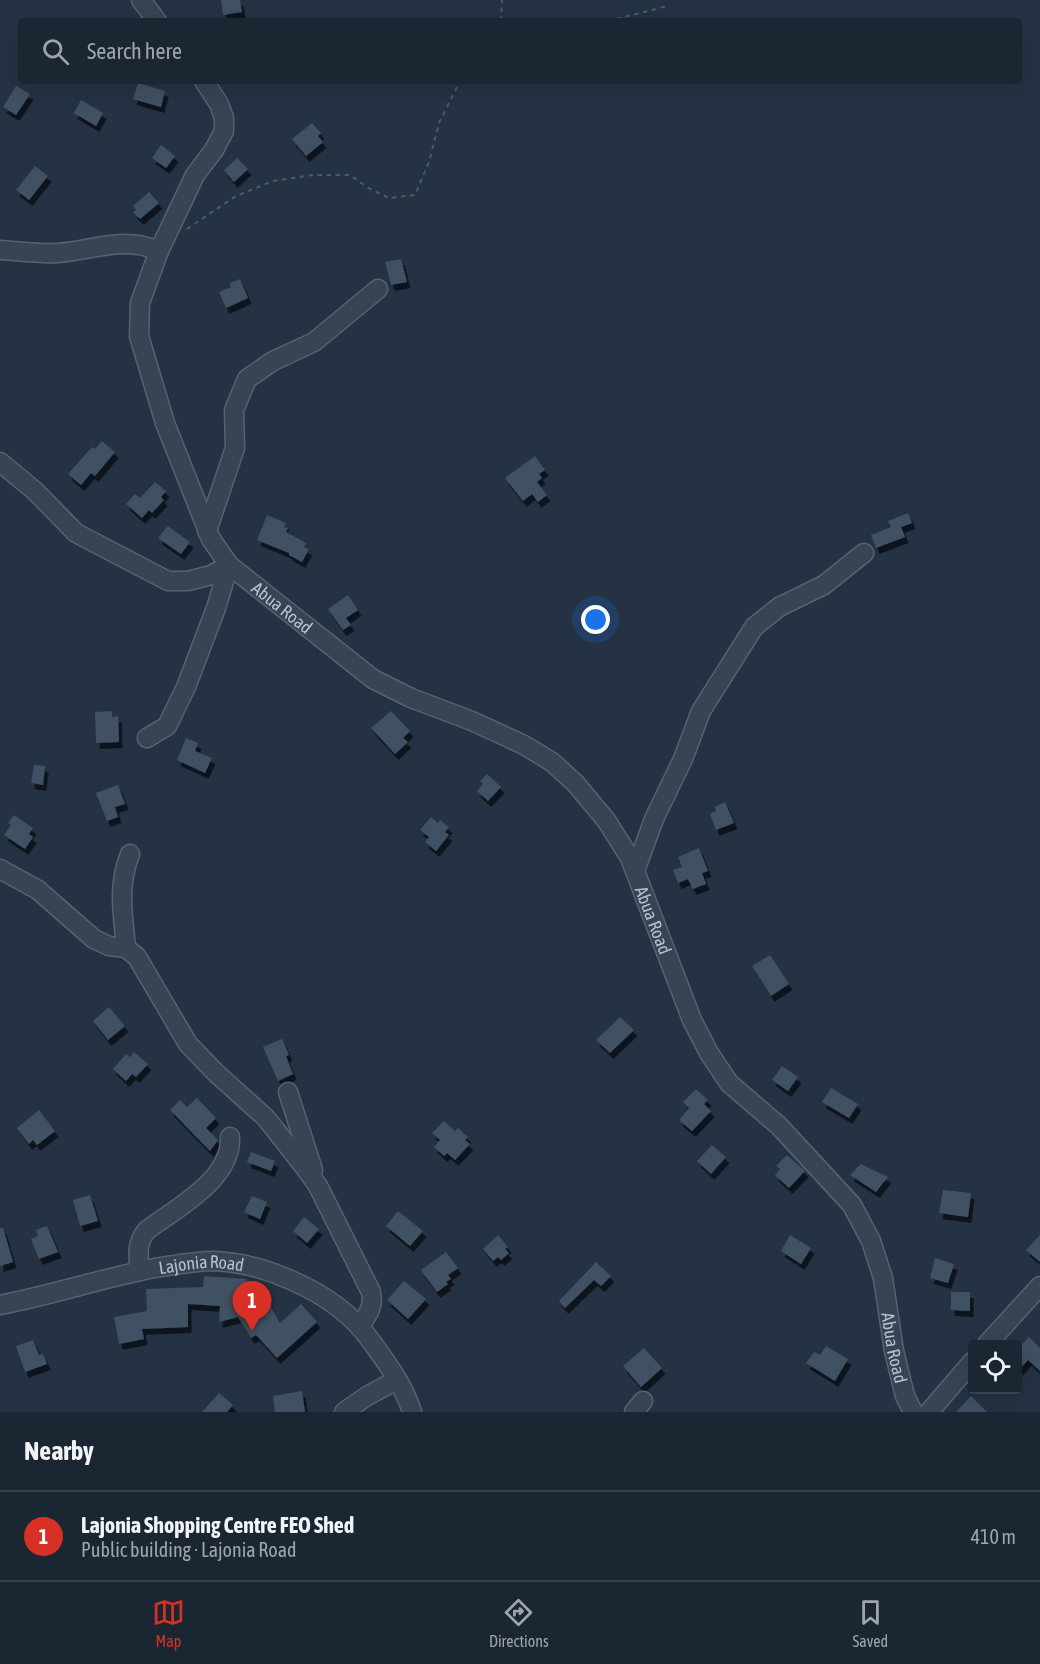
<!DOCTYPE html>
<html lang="en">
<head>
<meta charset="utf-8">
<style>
	body { margin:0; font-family:"Asap Condensed",sans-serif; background:#28323f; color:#f1f3f6 }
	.controls { position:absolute; right:18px; bottom:18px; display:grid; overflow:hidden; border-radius:6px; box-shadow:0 6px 24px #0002 }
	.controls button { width:54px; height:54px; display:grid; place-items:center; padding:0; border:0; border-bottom:2px solid #39434e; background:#1b2633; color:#f1f3f6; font:30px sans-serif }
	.you { position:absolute; left:596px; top:620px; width:21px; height:21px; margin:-15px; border:4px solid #fff; border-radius:50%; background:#1a73e8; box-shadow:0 0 0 9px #1a73e833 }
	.badge { display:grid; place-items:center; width:39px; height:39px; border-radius:50%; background:#d93025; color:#fff; font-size:20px; font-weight:700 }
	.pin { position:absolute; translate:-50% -50px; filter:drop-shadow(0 2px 3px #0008) }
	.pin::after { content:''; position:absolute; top:32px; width:21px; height:18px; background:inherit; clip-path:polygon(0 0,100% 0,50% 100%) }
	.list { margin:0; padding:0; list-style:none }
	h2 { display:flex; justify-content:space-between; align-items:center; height:78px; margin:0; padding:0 24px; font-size:26px }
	h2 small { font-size:20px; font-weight:400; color:#a0a5ac }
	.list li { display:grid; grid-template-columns:39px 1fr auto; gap:18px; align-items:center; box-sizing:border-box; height:90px; padding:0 24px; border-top:2px solid #39434e }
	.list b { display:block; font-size:22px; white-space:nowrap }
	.list p { margin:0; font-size:20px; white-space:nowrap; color:#a0a5ac }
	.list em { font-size:20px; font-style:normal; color:#a0a5ac }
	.icon { flex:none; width:33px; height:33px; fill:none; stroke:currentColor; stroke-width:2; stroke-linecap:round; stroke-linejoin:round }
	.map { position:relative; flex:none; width:1040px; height:1412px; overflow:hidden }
	.search { position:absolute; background:#1b2633; box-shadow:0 6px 24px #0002; left:18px; right:18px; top:18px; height:66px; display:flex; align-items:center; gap:15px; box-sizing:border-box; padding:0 21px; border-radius:6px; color:#a0a5ac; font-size:22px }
	.sheet { height:168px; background:#1b2633 }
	nav { display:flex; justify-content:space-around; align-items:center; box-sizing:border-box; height:84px; border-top:2px solid #39434e; background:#1b2633; font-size:16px; color:#a0a5ac }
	nav a { display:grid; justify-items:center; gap:3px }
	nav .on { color:#d93025 }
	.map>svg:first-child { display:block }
	.building { fill:#3f5163; filter:url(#shadow) }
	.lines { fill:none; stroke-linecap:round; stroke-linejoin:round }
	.minor-casing { stroke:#576270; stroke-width:21 }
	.path { stroke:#445f61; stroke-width:2; stroke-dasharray:4.5 4.5; stroke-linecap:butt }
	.minor { stroke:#384453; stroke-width:18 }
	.labels { text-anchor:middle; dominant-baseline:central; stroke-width:5; stroke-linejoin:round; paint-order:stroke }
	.street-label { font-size:18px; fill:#b6bfcd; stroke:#1d2938 }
</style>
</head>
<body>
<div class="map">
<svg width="1040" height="1412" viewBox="0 0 1040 1412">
	<defs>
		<filter id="shadow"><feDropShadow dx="3.5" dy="6" stdDeviation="0" flood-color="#0009"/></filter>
	</defs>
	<rect width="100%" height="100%" fill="#243244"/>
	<g class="building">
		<path d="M221,0h19l2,12 -19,3z"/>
		<path d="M138,83l27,8 -4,16 -28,-8z"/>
		<path d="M16,86l14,8 -14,21 -13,-8z"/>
		<path d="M81,100l22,13 -7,13 -22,-13z"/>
		<path d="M312,123l9,10 -3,3 5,6 -17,14 -14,-17z"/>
		<path d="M161,145l14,11 -9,12 -14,-10z"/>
		<path d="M237,158l11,11 -14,13 -10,-12z"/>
		<path d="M35,166l13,10 -19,24 -13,-10z"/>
		<path d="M149,192l10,11 -19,16 -7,-7 3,-2 -3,-4z"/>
		<path d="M401,259l6,23 -16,3 -6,-23z"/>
		<path d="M240,279l8,19 -22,10 -7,-16 12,-5 -1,-4z"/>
		<path d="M102,441l13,11 -20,24 -4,-3 -10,12 -13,-11 24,-27 3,2z"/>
		<path d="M535,456l10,14 -6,4 3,4 -5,4 10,13 -9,7 -6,-8 -9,7 -18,-23z"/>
		<path d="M155,482l11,9 -5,6 3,3 -12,13 -3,-3 -7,8 -16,-14 9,-10 5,4z"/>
		<path d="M908,513l4,10 -11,4 4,10 -29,11 -5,-13 20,-8 -3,-6z"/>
		<path d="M267,515l19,8 -2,4 4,1 -2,4 20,11 -2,4 5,2 -7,13 -13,-7v-2l-32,-13z"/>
		<path d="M168,526l22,16 -9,12 -23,-16z"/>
		<path d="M348,595l10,15 -12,8 5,7 -8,5 -15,-21z"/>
		<path d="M112,711v6l6,-1 1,26 -23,1 -1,-31z"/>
		<path d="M391,711l19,20 -7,7 5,4 -13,12 -24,-26z"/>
		<path d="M186,738l12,5 -3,8 17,7 -7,15 -28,-13z"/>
		<path d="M34,765l11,1 -2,19 -12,-2z"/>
		<path d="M487,774l14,13 -13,14 -11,-10 6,-7 -3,-3z"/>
		<path d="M118,785l7,19 -10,3 3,10 -11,4 -11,-28z"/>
		<path d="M725,802l9,21 -18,7 -6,-16 6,-3 -1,-4z"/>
		<path d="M14,815l19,13 -4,6 4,3 -8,12 -21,-14 7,-10 -3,-2z"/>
		<path d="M431,817l7,6 2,-3 9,7 -4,5 4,3 -13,16 -11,-9 4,-5 -9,-7z"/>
		<path d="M699,848l9,23 -6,2 4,11 -13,5 -5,-10 -10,4 -5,-13 9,-3 -4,-10z"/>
		<path d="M770,955l19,29 -18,12 -19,-30z"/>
		<path d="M109,1007l16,19 -17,14 -15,-19z"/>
		<path d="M620,1017l14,13 -24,23 -14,-13z"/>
		<path d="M282,1039l7,16 -3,1 7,18 -15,7 -15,-34z"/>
		<path d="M134,1052l14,12 -12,13 -4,-3 -6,7 -13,-12 13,-15 4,3z"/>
		<path d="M782,1066l16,11 -10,14 -16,-11z"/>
		<path d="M831,1088l27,16 -9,14 -27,-16z"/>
		<path d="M696,1089l12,11 -4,4 7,7 -19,20 -13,-11 10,-12 -6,-6z"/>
		<path d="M197,1098l19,20 -10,10 12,12 -8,11 -40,-41 10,-10 7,7z"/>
		<path d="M39,1110l16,21 -18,14 -4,-5 -4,4 -12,-16z"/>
		<path d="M444,1121l11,10 3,-3 10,9 -3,3 5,4 -15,16 -8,-7 -3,3 -10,-9 6,-7 -8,-7z"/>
		<path d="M712,1145l14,12 -15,17 -14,-13z"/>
		<path d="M251,1152l24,9 -4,10 -24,-9z"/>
		<path d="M787,1155l18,16 -16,17 -14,-13 5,-6 -4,-3z"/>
		<path d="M861,1164l27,13 -12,15 -26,-17z"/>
		<path d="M943,1190l28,3 -3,24 -29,-4z"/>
		<path d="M90,1195l8,26 -18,5 -7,-26z"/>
		<path d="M252,1196l15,6 -7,17 -16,-7z"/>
		<path d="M398,1211l25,20 -13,15 -24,-20z"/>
		<path d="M304,1217l15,12 -12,14 -14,-12z"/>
		<path d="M47,1226l11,26 -19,7 -8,-20 7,-3 -2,-6z"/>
		<path d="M0,1228h3l10,34 -13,4z"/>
		<path d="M498,1235l10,12 -3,2 4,4 -8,7 -3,-3 -5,4 -10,-12z"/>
		<path d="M790,1235l21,13 -10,16 -20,-13z"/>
		<path d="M1040,1235v27l-14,-12z"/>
		<path d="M446,1252l12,16 -10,7 3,4 -5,3 2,2 -11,8 -16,-22z"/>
		<path d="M935,1258l19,6 -6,19 -18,-5z"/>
		<path d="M596,1262l15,14 -10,10 -7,-6 -29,28 -6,-7z"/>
		<path d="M204,1276l43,3 -1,25 17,-11 17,30 21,-19 16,18 -40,36 -21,-23 -5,3 -13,-21 -19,5 1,-16 -32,-2v23l-46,2 2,10 -25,5 -5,-27 33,-6 -1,-22 57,-2z"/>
		<path d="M404,1281l22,18 -18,20 -21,-19z"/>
		<path d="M951,1292h19v19l-19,-1z"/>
		<path d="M1029,1337l11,11v23l-12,-11 -11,12v-23z"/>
		<path d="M33,1340l6,15 4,-1 4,10 -22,8 -9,-26z"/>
		<path d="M826,1346l22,13 -13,22 -29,-18 8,-11 6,3z"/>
		<path d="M644,1348l18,20 -21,19 -18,-21z"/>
		<path d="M302,1391l3,21h-30l-2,-16z"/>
		<path d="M219,1393l14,12 -6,7h-25z"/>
		<path d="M971,1396l16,16h-31z"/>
	</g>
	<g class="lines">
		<g class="minor-casing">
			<g id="minor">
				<path d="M141,0l16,21"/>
				<path id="s1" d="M204,81l15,23 5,14v13l-10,19 -19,25 -36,76 -19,52 -1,33 26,87 46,116 18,26 144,114 38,19 61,23 52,24 28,17 23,21 31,37 24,38 62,162 17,33 20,30 50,43 73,79 19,36 12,37 11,73 11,45 8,16"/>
				<path d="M0,250c18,1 38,4 57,3 35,-2 66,-18 102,-2"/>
				<path d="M0,462l35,29 41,42 92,48h20l23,-6 18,-10"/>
				<path d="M207,531l28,-83 -1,-38 13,-31 26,-18 41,-19 64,-53"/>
				<path d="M147,738l20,-12 19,-39 30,-79 13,-43"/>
				<path d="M0,869l38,21 56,49 15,7 17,2 11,9 51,87 29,30 49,44 40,51 12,17 53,106c3,15 -3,22 -11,34"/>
				<path d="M635,871l19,-52 29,-60 18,-48 53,-84 25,-20 45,-22 40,-32"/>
				<path d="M126,948c-3,-35 -9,-60 4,-94"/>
				<path d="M288,1092l25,78"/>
				<path d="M140,1271c-2,-16 -4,-28 7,-41 30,-22 85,-51 83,-93"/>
				<path id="s2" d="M0,1305c52,-10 103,-27 155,-37 20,-3 39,-7 59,-7 26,1 55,9 79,20 32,14 58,32 78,60 16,22 33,45 41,71"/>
				<path d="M987,1344l53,-58"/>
				<path d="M344,1412l23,-16 30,-16"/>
				<path d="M634,1412l9,-11"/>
				<path d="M929,1412l43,-50"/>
			</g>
		</g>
		<g class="path">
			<path d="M501,21l1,-21"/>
			<path d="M608,21l60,-15"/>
			<path d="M187,229l49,-33 37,-15 40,-6h37l20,14 19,9 26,-3 14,-33 10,-39 21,-42"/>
		</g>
		<use href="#minor" class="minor"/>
	</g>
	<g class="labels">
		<g class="street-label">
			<text stroke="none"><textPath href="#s1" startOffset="596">Abua Road</textPath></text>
			<text stroke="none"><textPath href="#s1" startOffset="1100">Abua Road</textPath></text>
			<text stroke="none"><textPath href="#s2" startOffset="206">Lajonia Road</textPath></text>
			<text stroke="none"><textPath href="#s1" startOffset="1604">Abua Road</textPath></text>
		</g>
	</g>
</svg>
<div class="controls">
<button><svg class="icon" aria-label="locate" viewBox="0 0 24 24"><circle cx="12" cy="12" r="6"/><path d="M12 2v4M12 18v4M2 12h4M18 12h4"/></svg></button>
</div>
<div class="you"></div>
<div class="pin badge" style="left:252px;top:1331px">1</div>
<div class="search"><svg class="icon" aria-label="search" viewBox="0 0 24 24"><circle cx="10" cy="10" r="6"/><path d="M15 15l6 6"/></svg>Search here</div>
</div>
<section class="sheet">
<h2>Nearby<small></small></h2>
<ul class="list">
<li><span class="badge">1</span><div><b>Lajonia Shopping Centre FEO Shed</b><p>Public building · Lajonia Road</p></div><em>410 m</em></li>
</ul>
</section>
<nav>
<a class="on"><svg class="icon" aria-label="map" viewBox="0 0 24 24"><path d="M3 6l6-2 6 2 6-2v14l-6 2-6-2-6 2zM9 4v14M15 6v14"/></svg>Map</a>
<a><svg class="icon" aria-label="directions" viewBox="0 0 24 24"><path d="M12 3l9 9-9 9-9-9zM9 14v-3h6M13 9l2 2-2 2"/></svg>Directions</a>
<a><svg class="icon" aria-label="saved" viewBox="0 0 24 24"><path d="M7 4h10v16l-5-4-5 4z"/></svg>Saved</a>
</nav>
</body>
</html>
